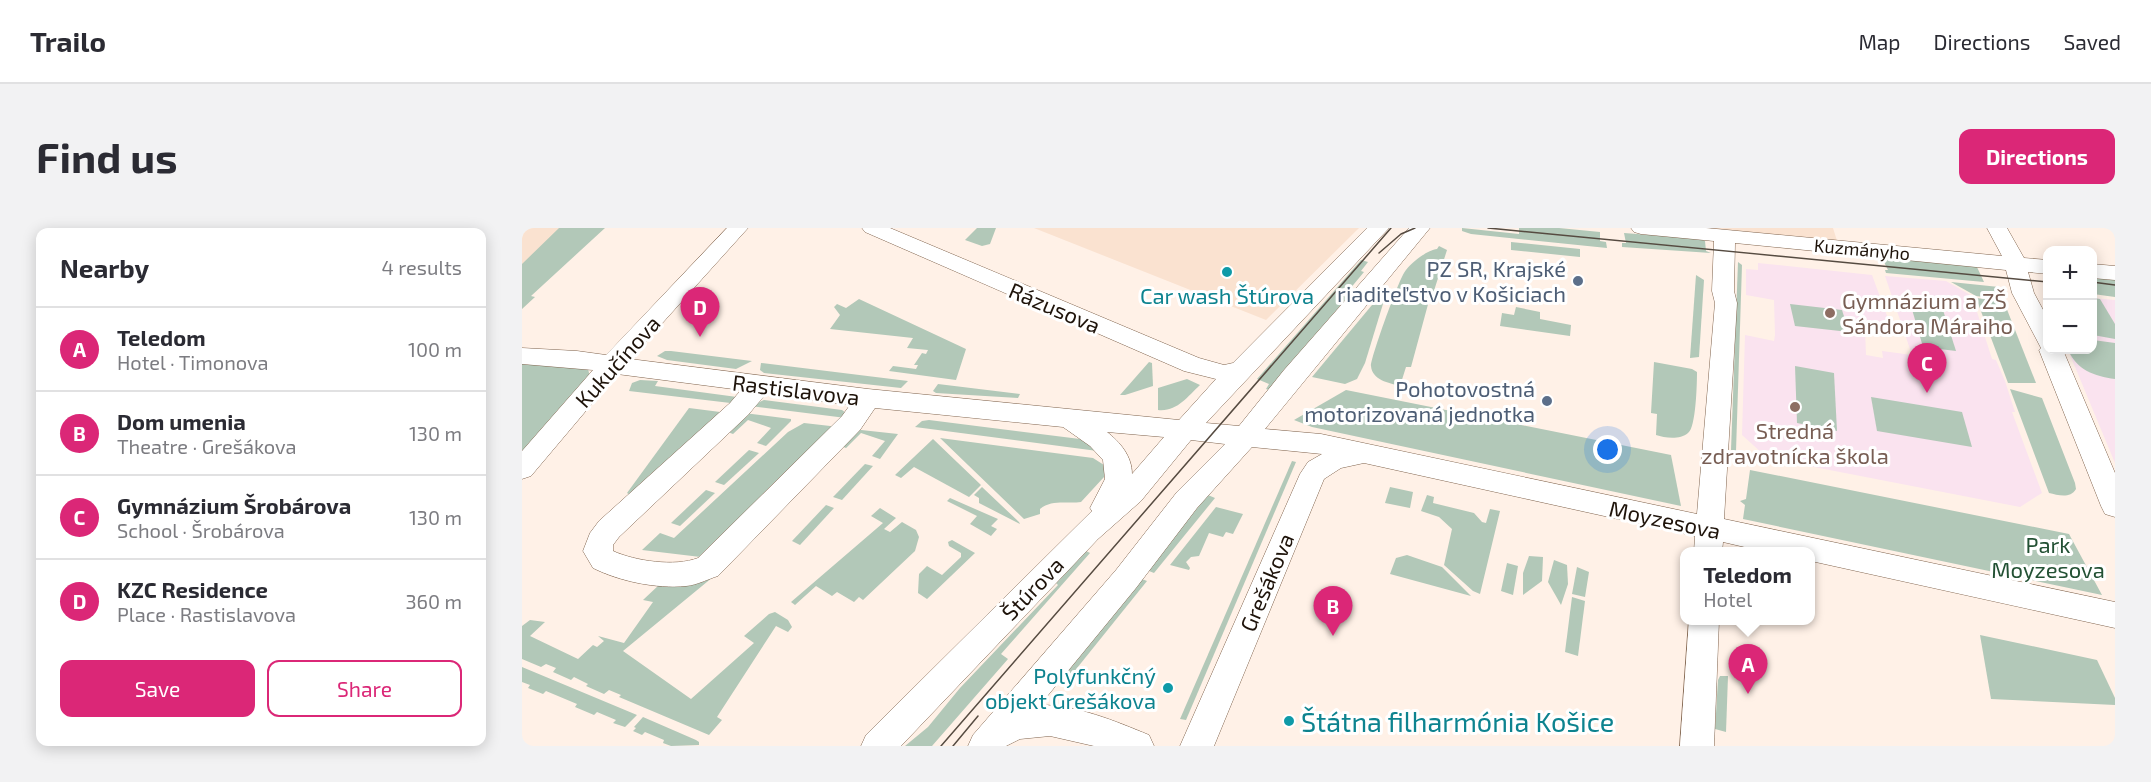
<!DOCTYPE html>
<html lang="en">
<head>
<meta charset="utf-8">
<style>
	body { margin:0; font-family:"Exo 2",sans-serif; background:#f2f2f3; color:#2b2b33 }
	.controls { position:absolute; right:18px; top:18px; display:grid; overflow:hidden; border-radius:12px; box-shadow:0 3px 15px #0003 }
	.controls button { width:54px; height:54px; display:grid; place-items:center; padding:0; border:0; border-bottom:2px solid #e1e1e2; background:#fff; color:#2b2b33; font:30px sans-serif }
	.you { position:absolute; left:1086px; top:222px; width:21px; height:21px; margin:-15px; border:4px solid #fff; border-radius:50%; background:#1a73e8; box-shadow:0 0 0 9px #1a73e833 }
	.badge { display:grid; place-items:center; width:39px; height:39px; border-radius:50%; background:#db2777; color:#fff; font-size:20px; font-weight:700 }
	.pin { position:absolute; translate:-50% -50px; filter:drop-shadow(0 2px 3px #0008) }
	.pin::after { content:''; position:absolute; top:32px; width:21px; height:18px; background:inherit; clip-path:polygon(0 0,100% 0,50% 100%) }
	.popup { position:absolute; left:1158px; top:319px; width:135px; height:78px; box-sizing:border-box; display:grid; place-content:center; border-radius:12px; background:#fff; filter:drop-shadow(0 2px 4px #0005); font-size:20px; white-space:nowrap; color:#7c7c81 }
	.popup b { font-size:22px; color:#2b2b33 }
	.popup::after { content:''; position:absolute; left:50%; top:100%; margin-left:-12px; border:12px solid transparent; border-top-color:#fff }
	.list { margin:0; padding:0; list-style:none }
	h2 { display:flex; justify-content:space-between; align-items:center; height:78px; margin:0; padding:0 24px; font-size:26px }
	h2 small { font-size:20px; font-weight:400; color:#7c7c81 }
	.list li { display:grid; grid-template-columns:39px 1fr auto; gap:18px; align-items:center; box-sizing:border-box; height:84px; padding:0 24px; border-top:2px solid #e1e1e2 }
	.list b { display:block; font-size:22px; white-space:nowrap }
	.list p { margin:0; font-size:20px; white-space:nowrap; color:#7c7c81 }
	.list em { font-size:20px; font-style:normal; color:#7c7c81 }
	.actions { display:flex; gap:12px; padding:18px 24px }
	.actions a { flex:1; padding:14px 0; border:2px solid #db2777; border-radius:12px; text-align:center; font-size:21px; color:#db2777 }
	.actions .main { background:#db2777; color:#fff }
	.map { position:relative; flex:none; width:1593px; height:518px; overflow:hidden; border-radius:12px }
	header { display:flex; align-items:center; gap:36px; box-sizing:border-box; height:84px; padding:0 30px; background:#fff; border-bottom:2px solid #e1e1e2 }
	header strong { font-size:28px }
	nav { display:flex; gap:33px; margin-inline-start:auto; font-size:21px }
	.intro { display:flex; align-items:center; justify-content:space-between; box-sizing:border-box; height:144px; padding:0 36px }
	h1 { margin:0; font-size:42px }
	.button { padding:15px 27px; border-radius:12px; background:#db2777; color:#fff; font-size:21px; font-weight:700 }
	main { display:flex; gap:36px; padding:0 36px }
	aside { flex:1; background:#fff; border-radius:12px; box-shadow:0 3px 15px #0003 }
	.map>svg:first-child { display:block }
	.built { fill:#fae2d0 }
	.education { fill:#fae3ef }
	.green { fill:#b2c8b8 }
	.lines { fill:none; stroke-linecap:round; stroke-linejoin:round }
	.minor-casing { stroke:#80644e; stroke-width:1 }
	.minor { fill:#fff; fill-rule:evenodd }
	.tram { stroke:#564b41; stroke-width:1.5 }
	.culture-dot { fill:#0f9aa8; stroke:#fff; stroke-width:2 }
	.service-dot { fill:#5c6f8a; stroke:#fff; stroke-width:2 }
	.education-dot { fill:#8d6e63; stroke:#fff; stroke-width:2 }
	.labels { text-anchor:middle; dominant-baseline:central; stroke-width:6; stroke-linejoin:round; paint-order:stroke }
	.far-street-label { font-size:18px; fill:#1e130a; stroke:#fff }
	.service-label { font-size:22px; fill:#4e5e75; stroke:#fff; text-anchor:end }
	.culture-label { font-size:22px; fill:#0d838f; stroke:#fff }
	.education-label { font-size:22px; fill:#785e54; stroke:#fff; text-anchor:start }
	.street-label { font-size:22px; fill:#1e130a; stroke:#fff }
	.park-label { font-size:22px; fill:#235134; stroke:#fff }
	.near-culture-label { font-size:27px; fill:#0d838f; stroke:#fff; text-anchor:start }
</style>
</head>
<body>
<header>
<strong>Trailo</strong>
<nav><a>Map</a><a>Directions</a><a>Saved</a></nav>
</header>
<div class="intro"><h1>Find us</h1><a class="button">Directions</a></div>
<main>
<aside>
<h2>Nearby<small>4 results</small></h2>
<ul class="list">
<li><span class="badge">A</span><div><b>Teledom</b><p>Hotel · Timonova</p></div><em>100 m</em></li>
<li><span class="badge">B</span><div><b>Dom umenia</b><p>Theatre · Grešákova</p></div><em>130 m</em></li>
<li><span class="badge">C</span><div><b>Gymnázium Šrobárova</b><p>School · Šrobárova</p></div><em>130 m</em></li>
<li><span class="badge">D</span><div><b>KZC Residence</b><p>Place · Rastislavova</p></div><em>360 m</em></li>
</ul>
<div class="actions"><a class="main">Save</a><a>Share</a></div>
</aside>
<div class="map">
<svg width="1593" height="518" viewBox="0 0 1593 518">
	<rect width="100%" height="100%" fill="#fff1e7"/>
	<g class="built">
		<path d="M0,0h58l-58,54z"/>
		<path d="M512,0h325l-93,92z"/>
		<path d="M1119,0h192l6,19z"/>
	</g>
	<g class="education">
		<path d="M1236,35l114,12 21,57 -28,-3 1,26 17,3 -1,-7 30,4 -27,-79 61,5 26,15 20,63 4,1 9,21 10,31h-3l30,81 -22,14 -252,-49 -5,-4 -21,-19 3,-100 29,6 1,-6 -1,-35 -28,-5v-26l12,1z"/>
		<path d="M1571,70l22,2v163l-47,-113h24z"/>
	</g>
	<g class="green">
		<path d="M37,0h46l-74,68 4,1 -13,12v-45z"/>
		<path d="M455,0h19l-6,16 -8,2 -17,-6z"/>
		<path d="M940,0l57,6v-6h40l41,4v9l6,1 1,6 -136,-14 -9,-3z"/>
		<path d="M1102,5l77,6 4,2 1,10 5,2 -89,-6v-4h4z"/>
		<path d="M989,14l69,7v8l-69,-7z"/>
		<path d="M917,18l8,4 -15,47h-2l-19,70h-5l-6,19c-11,-3 -28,-6 -29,-20 0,-9 27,-84 33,-93 5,-9 23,-23 33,-24z"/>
		<path d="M1362,29l92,8 8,17 -98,-9 -1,-3h3l-6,-12z"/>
		<path d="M839,32l7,2 -7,9 3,1 -20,24 3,2 -7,8 -71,84 -3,-1 3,-5 -12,-5z"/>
		<path d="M1216,34l4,3 -6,186 -5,-1z"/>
		<path d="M1174,47l8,5 -5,77 -9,1z"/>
		<path d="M1571,48l22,2v19l-22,-3z"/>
		<path d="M1429,54l48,5 5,13 -28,-4z"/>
		<path d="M860,65l4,1 -21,69 -8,16 -12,5 -33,-7z"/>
		<path d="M1454,70l17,2 13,7 30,76h-28z"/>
		<path d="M1571,70l7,1 15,25v15l-22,-4z"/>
		<path d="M337,71l107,50 -10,31 -67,-9 4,-5 23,3 2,-4h-4l8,-12 4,1 2,-4 -21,-2 6,-10 -83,-9 10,-14 -6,-8 3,-3 9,4z"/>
		<path d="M1268,76l52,6 7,22 -54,-6z"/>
		<path d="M1389,78l32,4 13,41 -33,-4z"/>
		<path d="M994,79l24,5v7l31,6 -1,11 -70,-10 2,-13 12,2z"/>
		<path d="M1571,112l22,3v36c-21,-3 -38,-9 -47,-29h24z"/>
		<path d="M143,123h6l81,10 -16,8 -69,-9 -10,-4z"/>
		<path d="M0,134l66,7 2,8 -68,82z"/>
		<path d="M627,134l3,1 1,23 -28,9h-5z"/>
		<path d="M1132,134l38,7 5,3c0,11 -1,56 -9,61 -8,7 -23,5 -32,2l1,-21 -6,-1z"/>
		<path d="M239,135l147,18 -7,7 -137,-15 -4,-3z"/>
		<path d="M1273,138l39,7 3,58 -40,-8z"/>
		<path d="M665,151l13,6c-13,12 -23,27 -42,25v-22z"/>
		<path d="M118,152l18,1 -3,5 82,11 2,7 -110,-13 3,-8z"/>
		<path d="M416,156l82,10 -2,4 -82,-5 -3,-2z"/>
		<path d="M1488,161l32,9 33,85 1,6c-6,10 -18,6 -27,4z"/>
		<path d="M824,162l325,65 10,51 -369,-79 -18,-7z"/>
		<path d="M1349,169l91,15 10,35 -95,-16z"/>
		<path d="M242,172l78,10 4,3v5l-96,-12z"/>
		<path d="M167,180l39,5 -93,85 -8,-5z"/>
		<path d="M222,185l47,6v2l-25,25 -9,-3 14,-15 -23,-8 -15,14 -8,-3z"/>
		<path d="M407,192l151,19 25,13 -190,-25 7,-6z"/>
		<path d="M282,195l35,4 -130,131 -67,-8 18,-17 14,5 114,-106z"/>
		<path d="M330,201l46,5 -18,25 -8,-3 13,-15 -24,-8 -15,15 -10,-4z"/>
		<path d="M418,210l153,20 11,7v12l-23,25c-14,2 -29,-3 -41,7v5l-16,5z"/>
		<path d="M411,211l48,46 -12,12 -55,-30 -13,11 -6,-3z"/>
		<path d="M227,222l10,3 -35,32 -9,-3z"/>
		<path d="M770,233l4,1 -110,258 -6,-1z"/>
		<path d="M343,236l8,2 -31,34 -9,-3z"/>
		<path d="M1228,242l319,64 33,61 -359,-76 2,-14 -5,-4 6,-2z"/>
		<path d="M460,259l37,35 1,2 -41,-21v-5l-5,-3z"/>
		<path d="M868,259l23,5 -3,16 -25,-5z"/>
		<path d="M184,262l9,3 -35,33 -9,-3z"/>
		<path d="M686,267l7,3 -61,75 -5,-2 1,-5z"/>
		<path d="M905,267l7,2 -1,6 41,10 8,9 4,1 4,-14 10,2 -20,83 -7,-3 -29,-26 8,-36 -13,-12 -18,-6z"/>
		<path d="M428,270l48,21 -7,7 6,3 -6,7 -21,-12 7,-8 -30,-15z"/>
		<path d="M304,277l8,3 -34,37 -8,-4z"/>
		<path d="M694,279l27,7 -10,20 -7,-2 -3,5 -14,-4 -10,23 -8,1 -5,5 4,6 -1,2 -19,-5z"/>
		<path d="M358,280l16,10 -12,11 6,3 12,-10 14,8 3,7 -4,14 -52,49 -4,-3 -5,5 -17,-10 -5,4 -16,-10 -21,19 -4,-3 92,-79 -12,-7z"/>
		<path d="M430,312l23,13 -48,46 -9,-6 1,-19 8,-8 15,9 19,-18v-4l-12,-7 -1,-4z"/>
		<path d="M564,323l4,2 -89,101 7,5 -76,87h-27l23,-19 32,-39 98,-103 -2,-2z"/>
		<path d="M885,327l35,12 29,29 -81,-22 6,-16z"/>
		<path d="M1007,328l14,1 -1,24 -19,14v-22z"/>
		<path d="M1032,332l13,5 1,19 -7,21 -13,-23z"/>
		<path d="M203,335h5l-107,88 68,48 63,-56 -10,-7 25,-22 6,-2 13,8 4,7 -4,5 -12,-6 -59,91 5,3 -13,15 -90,-38 2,-2 -12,-5 -5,4 -18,-8 2,-2 -14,-7 -3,3 -18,-8 3,-4 -10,-4 -5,3 -19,-8v-33l8,-6 15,2 -15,14 48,23 15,-14 4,2 7,-6 -6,-5 26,7 29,-41 -10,-2 17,-16 37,-6 7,4z"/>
		<path d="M985,335l11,3 -5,29 -12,-4z"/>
		<path d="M1055,339l12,5 -4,25 -13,-3z"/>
		<path d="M620,351l5,2 -78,97 -10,-2z"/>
		<path d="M1050,369l13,4 -7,55 -13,-4z"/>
		<path d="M1458,407l117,25 18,38v7l-124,-6z"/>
		<path d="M0,439l115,48 -12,12 -12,-4 3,-3 -19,-8 -3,3 -19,-8 2,-3 -31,-13 -3,3 -15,-6 2,-3 -8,-3z"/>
		<path d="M1198,448h8l-2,56 -11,-3 3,-49z"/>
		<path d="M121,489l53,23 3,2v3l-28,1 -8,-3 1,-3 -19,-8 -3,3 -9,-4 3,-3 -2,-1z"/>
	</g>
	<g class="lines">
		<g class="minor-casing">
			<g id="minor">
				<path d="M205,0h21l-118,131 238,30 311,31 37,-41 -32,-8 -319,-139 -3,-4h28l309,130 25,7 9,-2 134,-135h22l-183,195 33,3 45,-56 125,-142h21l-165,201 56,5 376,80 18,-211 -3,-12 2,-50 -73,-7 -7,-2 -3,-4h75l296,28 -15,-28h20l17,30 24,2v14l-20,-2 6,21 14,26v31h15l52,123v44l-10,-3 -4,-8 -62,-156 2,-2 -29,-55 -6,-23 -271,-27 -1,48 3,12 -13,216 391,83v26l-304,-67v-9h-45l-43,-10 -1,10h-28l1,-16 -331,-73 -23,5 -17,11 -110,267h-34l120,-272 8,-12 14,-8 -70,-7 -55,61 -61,80 -96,117c37,0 75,16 109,30l5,11h-60l-44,-10 -30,3 -14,7h-38l5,-11 143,-165 61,-78 48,-48 -34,-4 -50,61 -43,38 -197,207h-40l5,-11 226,-224 -2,-3 15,-29 -2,-19 -13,-14 -27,-19 -188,-19 -15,22 -142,146c-10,3 -21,9 -32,10 -30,3 -67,-5 -93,-18l-10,-17 7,-18 9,-12 131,-118 11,-13 -124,-16 -86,102 -9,3v-28l71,-81 -71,-6v-16l55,3 29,4zM244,166l84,11 -8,11 -144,142c-23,9 -63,3 -85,-7v-6l6,-8 129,-122zM585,204l57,5 -32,37c0,-18 -12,-32 -25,-42z"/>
				<path d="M1570,36l23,2v14l-23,-2z"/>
				<path d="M1167,392h30l-5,126h-34z"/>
			</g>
		</g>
		<use href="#minor" class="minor"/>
		<g class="tram">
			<path d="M966,0l560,54"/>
			<path d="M857,25l22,-19 14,-6"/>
			<path d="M1570,54l23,3"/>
			<path d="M419,518l450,-518"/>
			<path d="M431,518l25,-30"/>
		</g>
	</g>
	<g class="culture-dot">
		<circle cx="705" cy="44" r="6"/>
		<circle cx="646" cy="460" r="6"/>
		<circle cx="767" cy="493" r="6"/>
	</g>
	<g class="service-dot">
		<circle cx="1056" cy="53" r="6"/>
		<circle cx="1025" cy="173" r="6"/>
	</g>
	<g class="education-dot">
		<circle cx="1308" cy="85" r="6"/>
		<circle cx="1273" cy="179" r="6"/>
	</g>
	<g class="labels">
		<g class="far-street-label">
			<text transform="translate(1340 21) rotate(5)">Kuzmányho</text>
		</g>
		<g class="service-label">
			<text x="1044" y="40">PZ SR, Krajské<tspan x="1044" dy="25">riaditeľstvo v Košiciach</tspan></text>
			<text x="1013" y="160">Pohotovostná<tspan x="1013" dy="25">motorizovaná jednotka</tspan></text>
		</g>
		<g class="culture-label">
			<text x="705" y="67">Car wash Štúrova</text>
			<text x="634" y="447" text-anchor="end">Polyfunkčný<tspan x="634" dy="25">objekt Grešákova</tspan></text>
		</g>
		<g class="education-label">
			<text x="1320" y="72">Gymnázium a ZŠ<tspan x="1320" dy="25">Sándora Máraiho</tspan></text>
			<text x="1273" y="202" text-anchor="middle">Stredná<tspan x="1273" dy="25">zdravotnícka škola</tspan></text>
		</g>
		<g class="street-label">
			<text transform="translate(533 79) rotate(23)">Rázusova</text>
			<text transform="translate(95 133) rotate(-48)">Kukučínova</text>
			<text transform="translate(274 161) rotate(7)">Rastislavova</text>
			<text transform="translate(1143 291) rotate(12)">Moyzesova</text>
			<text transform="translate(744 354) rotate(-67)">Grešákova</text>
			<text transform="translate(510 360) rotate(-46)">Štúrova</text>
		</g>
		<g class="park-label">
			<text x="1526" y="316">Park<tspan x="1526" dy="25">Moyzesova</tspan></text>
		</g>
		<g class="near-culture-label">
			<text x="779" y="493">Štátna filharmónia Košice</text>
		</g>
	</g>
</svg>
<div class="controls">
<button>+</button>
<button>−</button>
</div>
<div class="you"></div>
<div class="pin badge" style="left:1226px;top:466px">A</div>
<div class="popup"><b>Teledom</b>Hotel</div>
<div class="pin badge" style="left:811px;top:408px">B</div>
<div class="pin badge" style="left:1405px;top:165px">C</div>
<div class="pin badge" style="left:178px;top:109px">D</div>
</div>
</main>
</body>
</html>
